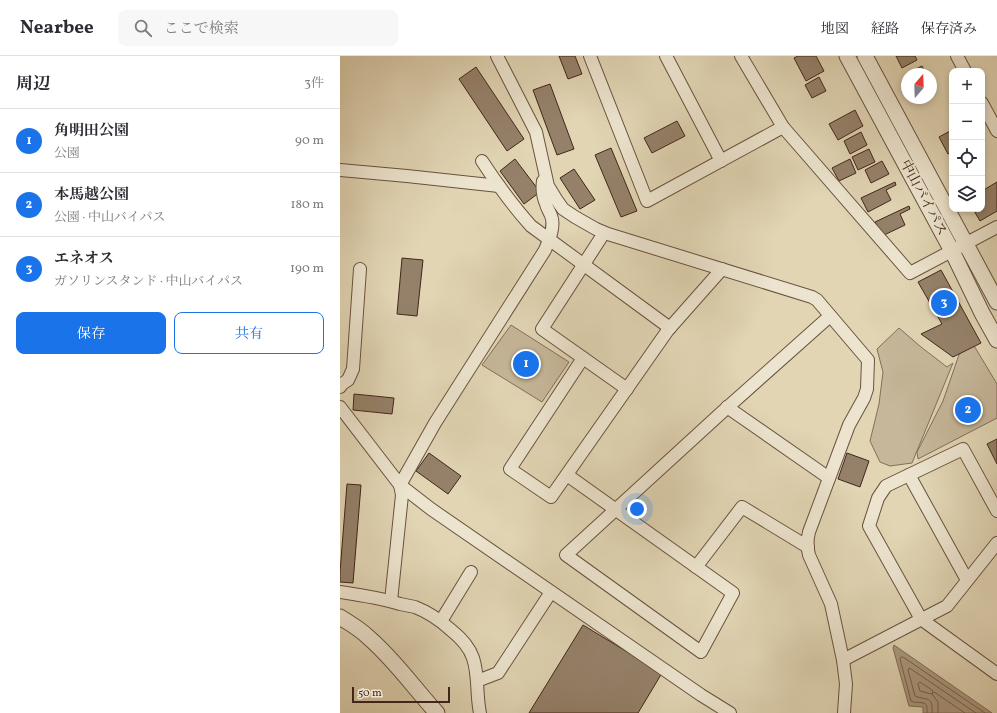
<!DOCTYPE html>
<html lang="ja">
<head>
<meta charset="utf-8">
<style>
	body { margin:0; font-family:Vollkorn,"Noto Serif JP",serif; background:#f7f7f7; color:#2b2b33 }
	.controls { position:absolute; right:12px; top:12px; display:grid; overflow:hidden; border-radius:8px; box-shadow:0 2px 6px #0003 }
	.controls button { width:36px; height:36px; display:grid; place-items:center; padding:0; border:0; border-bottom:1px solid #e1e1e2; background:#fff; color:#2b2b33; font:20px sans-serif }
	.compass { position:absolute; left:561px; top:12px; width:36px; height:36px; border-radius:50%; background:#fff; box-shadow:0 2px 6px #0003; rotate:19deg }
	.scale { position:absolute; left:12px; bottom:10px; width:98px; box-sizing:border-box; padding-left:4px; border:2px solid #42261a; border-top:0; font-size:11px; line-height:14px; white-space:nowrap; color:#42261a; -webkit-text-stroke:3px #ece4ce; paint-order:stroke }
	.you { position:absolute; left:297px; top:453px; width:14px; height:14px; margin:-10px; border:3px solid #fff; border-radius:50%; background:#1a73e8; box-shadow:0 0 0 6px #1a73e833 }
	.badge { display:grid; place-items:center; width:26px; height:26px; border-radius:50%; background:#1a73e8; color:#fff; font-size:13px; font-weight:700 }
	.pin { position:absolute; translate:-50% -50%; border:2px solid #fff; box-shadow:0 1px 4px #0006 }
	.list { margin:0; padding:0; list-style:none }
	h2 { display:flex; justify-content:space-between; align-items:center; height:52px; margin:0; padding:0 16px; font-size:17px }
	h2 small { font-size:13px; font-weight:400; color:#7c7c81 }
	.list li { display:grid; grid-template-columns:26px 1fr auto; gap:12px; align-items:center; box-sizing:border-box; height:64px; padding:0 16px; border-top:1px solid #e1e1e2 }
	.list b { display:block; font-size:15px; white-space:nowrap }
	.list p { margin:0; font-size:13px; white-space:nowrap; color:#7c7c81 }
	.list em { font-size:13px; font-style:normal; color:#7c7c81 }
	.actions { display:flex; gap:8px; padding:12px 16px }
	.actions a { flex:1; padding:9px 0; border:1px solid #1a73e8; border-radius:8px; text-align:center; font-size:14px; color:#1a73e8 }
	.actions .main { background:#1a73e8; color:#fff }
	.icon { flex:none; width:22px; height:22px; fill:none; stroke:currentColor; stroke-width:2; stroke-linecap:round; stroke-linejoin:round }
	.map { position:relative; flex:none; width:657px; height:657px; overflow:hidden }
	header { display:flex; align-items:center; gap:24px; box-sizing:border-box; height:56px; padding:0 20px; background:#fff; border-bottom:1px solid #e1e1e2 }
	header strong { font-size:19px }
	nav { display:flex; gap:22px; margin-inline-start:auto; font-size:14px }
	.search { width:280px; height:36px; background:#f7f7f7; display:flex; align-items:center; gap:10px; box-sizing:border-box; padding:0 14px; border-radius:8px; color:#7c7c81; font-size:15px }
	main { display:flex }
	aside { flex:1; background:#fff }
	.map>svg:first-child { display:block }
	.green { fill:#c6b79a; stroke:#846e5a }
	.water { fill:#ab9a80; stroke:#816c57 }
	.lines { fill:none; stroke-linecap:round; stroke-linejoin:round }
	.shore { stroke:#76604d; stroke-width:1 }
	.building { fill:#95816a; stroke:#42261a }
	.minor-casing { stroke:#6a5240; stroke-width:14 }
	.tertiary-casing { stroke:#6a5240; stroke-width:17 }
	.minor { stroke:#ece4ce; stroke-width:12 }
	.tertiary { stroke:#ece4ce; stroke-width:15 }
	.labels { text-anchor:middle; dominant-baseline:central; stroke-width:4; stroke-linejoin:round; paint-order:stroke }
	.street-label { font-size:14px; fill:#42261a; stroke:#ece4ce }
</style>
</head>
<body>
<header>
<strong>Nearbee</strong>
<div class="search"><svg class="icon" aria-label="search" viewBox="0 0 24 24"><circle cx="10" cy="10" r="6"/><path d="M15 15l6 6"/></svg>ここで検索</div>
<nav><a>地図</a><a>経路</a><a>保存済み</a></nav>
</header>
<main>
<aside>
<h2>周辺<small>3件</small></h2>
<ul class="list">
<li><span class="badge">1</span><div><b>角明田公園</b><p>公園</p></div><em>90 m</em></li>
<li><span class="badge">2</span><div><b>本馬越公園</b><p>公園 · 中山バイパス</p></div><em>180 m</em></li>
<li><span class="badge">3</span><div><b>エネオス</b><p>ガソリンスタンド · 中山バイパス</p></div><em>190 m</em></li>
</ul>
<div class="actions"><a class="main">保存</a><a>共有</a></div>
</aside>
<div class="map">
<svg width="657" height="657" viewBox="0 0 657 657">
	<rect width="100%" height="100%" fill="#e1d5b4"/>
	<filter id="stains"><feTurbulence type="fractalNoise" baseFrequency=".005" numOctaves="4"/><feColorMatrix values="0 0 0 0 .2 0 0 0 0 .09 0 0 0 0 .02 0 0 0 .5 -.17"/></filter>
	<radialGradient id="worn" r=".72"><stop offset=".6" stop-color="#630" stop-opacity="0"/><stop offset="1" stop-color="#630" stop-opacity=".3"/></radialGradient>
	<g class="green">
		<path d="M171,269l58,37 -27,40 -60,-37z"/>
		<path d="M559,272l22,19 26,20 6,-4 -41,100 -22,3 -10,-4 -10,-21 9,-37 4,-32 -6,-23z"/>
		<path d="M633,288l24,40v34l-79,41 -1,-7 26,-51 18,-52z"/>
	</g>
	<path class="water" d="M554,589l98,68h-69v-6l-14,-1 -16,-58z"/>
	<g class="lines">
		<g class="shore">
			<path d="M580,626l12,8 1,3 -2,1 -11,-3 -2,-7z"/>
			<path d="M587,657c1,-15 -6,-8 -16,-12l-11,-42 1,-2h2l82,56"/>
			<path d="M592,657c1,-18 -5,-12 -17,-17l-7,-26 1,-2 2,1 65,44"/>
			<path d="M598,657v-11l-6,-8 2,-2 31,21"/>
		</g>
	</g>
	<g class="building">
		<path d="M219,0h16l7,18 -14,5z"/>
		<path d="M458,0h18l8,15 -18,10 -12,-23z"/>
		<path d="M556,0h19l2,4 -15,8z"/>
		<path d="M582,10l4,8h-19v1l-1,-1z"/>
		<path d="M136,11l48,72 -17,12 -48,-72z"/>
		<path d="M479,21l7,14 -14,7 -7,-13z"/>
		<path d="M210,28l24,65 -17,6 -24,-65z"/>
		<path d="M515,54l8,16 -25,14 -9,-16z"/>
		<path d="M337,65l8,15 -33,17 -8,-15z"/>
		<path d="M612,74v22l-4,2 -9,-17z"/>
		<path d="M521,76l6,13 -17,9 -6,-13z"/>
		<path d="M271,92l26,63 -16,6 -26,-62z"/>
		<path d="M529,93l6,13 -17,8 -6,-13z"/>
		<path d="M175,103l25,33 -16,12 -24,-33z"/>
		<path d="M510,103l6,14 -17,8 -7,-13z"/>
		<path d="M542,105l7,13 -18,9 -6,-13z"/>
		<path d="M234,113l21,31 -15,9 -20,-31z"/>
		<path d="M555,126l1,3 -10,5 5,10 -23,12 -7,-14z"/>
		<path d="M657,126v29l-17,10 -7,-12h9v-18z"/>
		<path d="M569,150l1,3 -10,5 5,11 -23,11 -7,-14z"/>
		<path d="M62,202l21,2 -6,56 -20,-2z"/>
		<path d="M601,214l40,73 -28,14 -32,-23 21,-10 -24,-42z"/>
		<path d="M14,338l40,4 -2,16 -39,-4z"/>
		<path d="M657,383v25l-10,-20z"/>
		<path d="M89,397l32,23 -13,18 -32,-23z"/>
		<path d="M507,397l22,8 -9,26 -22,-8z"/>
		<path d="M7,428l14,1 -8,98 -13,-1v-10z"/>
		<path d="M243,569l79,48 -24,40h-109z"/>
	</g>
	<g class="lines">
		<g class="minor-casing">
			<g id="minor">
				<path d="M157,0l39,76 12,54 8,13 7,10 12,8 21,12 12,5 204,63 5,3 51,60 -1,29 -3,9 -15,27 -40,107c-2,8 -2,15 0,23l22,49 12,56 3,24 -2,29"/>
				<path d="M250,0l57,145 136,-74"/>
				<path d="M326,0l55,105"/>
				<path d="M401,0l42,71 127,146 87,-46"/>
				<path d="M617,0l8,15"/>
				<path d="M642,47l15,28"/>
				<path d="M142,105c15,23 31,45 49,65l139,102"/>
				<path d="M0,114l67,6 92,10"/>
				<path d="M203,125c-1,7 0,16 3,23 1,5 5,9 6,15 2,10 -3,21 -7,31l-110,173 -35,62 31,24 270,186 29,18"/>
				<path d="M264,177l-62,96 85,60"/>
				<path d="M243,302l-73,111 41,28 117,-167 54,-61"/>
				<path d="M0,331l2,-3 6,-4 5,-11 7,-100"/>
				<path d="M0,351l60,78 2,10 -11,106"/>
				<path d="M387,351l102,71"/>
				<path d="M227,419l166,118 -32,59 -135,-97 154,-141 110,-98"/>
				<path d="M569,419l58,105"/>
				<path d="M657,455l-34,-62 -77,37 -8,12 -9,28 52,93 76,55"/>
				<path d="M356,511l46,-60 66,40"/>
				<path d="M0,536c20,3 40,6 60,12 5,1 10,2 15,3 13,5 26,14 36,23 10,8 18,16 22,28 6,18 3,37 7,55"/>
				<path d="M101,565l30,-49"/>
				<path d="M503,604l104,-54 50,-63"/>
				<path d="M137,625l21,-8 53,-81"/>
			</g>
		</g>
		<g class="tertiary-casing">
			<g id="tertiary">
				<path d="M507,0l105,195 30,62 15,27"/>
				<path d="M525,0l132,246"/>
				<path d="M0,561c9,6 20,12 28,20 26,22 46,51 69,76"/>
			</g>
		</g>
		<use href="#minor" class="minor"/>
		<use href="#tertiary" class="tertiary"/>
	</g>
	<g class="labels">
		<g class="street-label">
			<text transform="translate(583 142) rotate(62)">中山バイパス</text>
		</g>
	</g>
	<rect width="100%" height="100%" filter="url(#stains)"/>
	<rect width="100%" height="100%" fill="url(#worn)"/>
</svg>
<div class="controls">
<button>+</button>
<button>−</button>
<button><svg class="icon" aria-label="locate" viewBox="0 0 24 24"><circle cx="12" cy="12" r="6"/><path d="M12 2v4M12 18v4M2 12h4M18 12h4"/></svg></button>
<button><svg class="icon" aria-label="layers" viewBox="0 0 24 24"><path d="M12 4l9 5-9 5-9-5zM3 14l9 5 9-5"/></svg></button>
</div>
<svg class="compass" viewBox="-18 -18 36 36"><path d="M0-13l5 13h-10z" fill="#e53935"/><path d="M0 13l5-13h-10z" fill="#7c7c81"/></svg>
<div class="scale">50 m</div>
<div class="you"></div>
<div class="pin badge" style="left:186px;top:308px">1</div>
<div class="pin badge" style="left:628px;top:354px">2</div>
<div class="pin badge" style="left:604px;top:247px">3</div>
</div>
</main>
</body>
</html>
